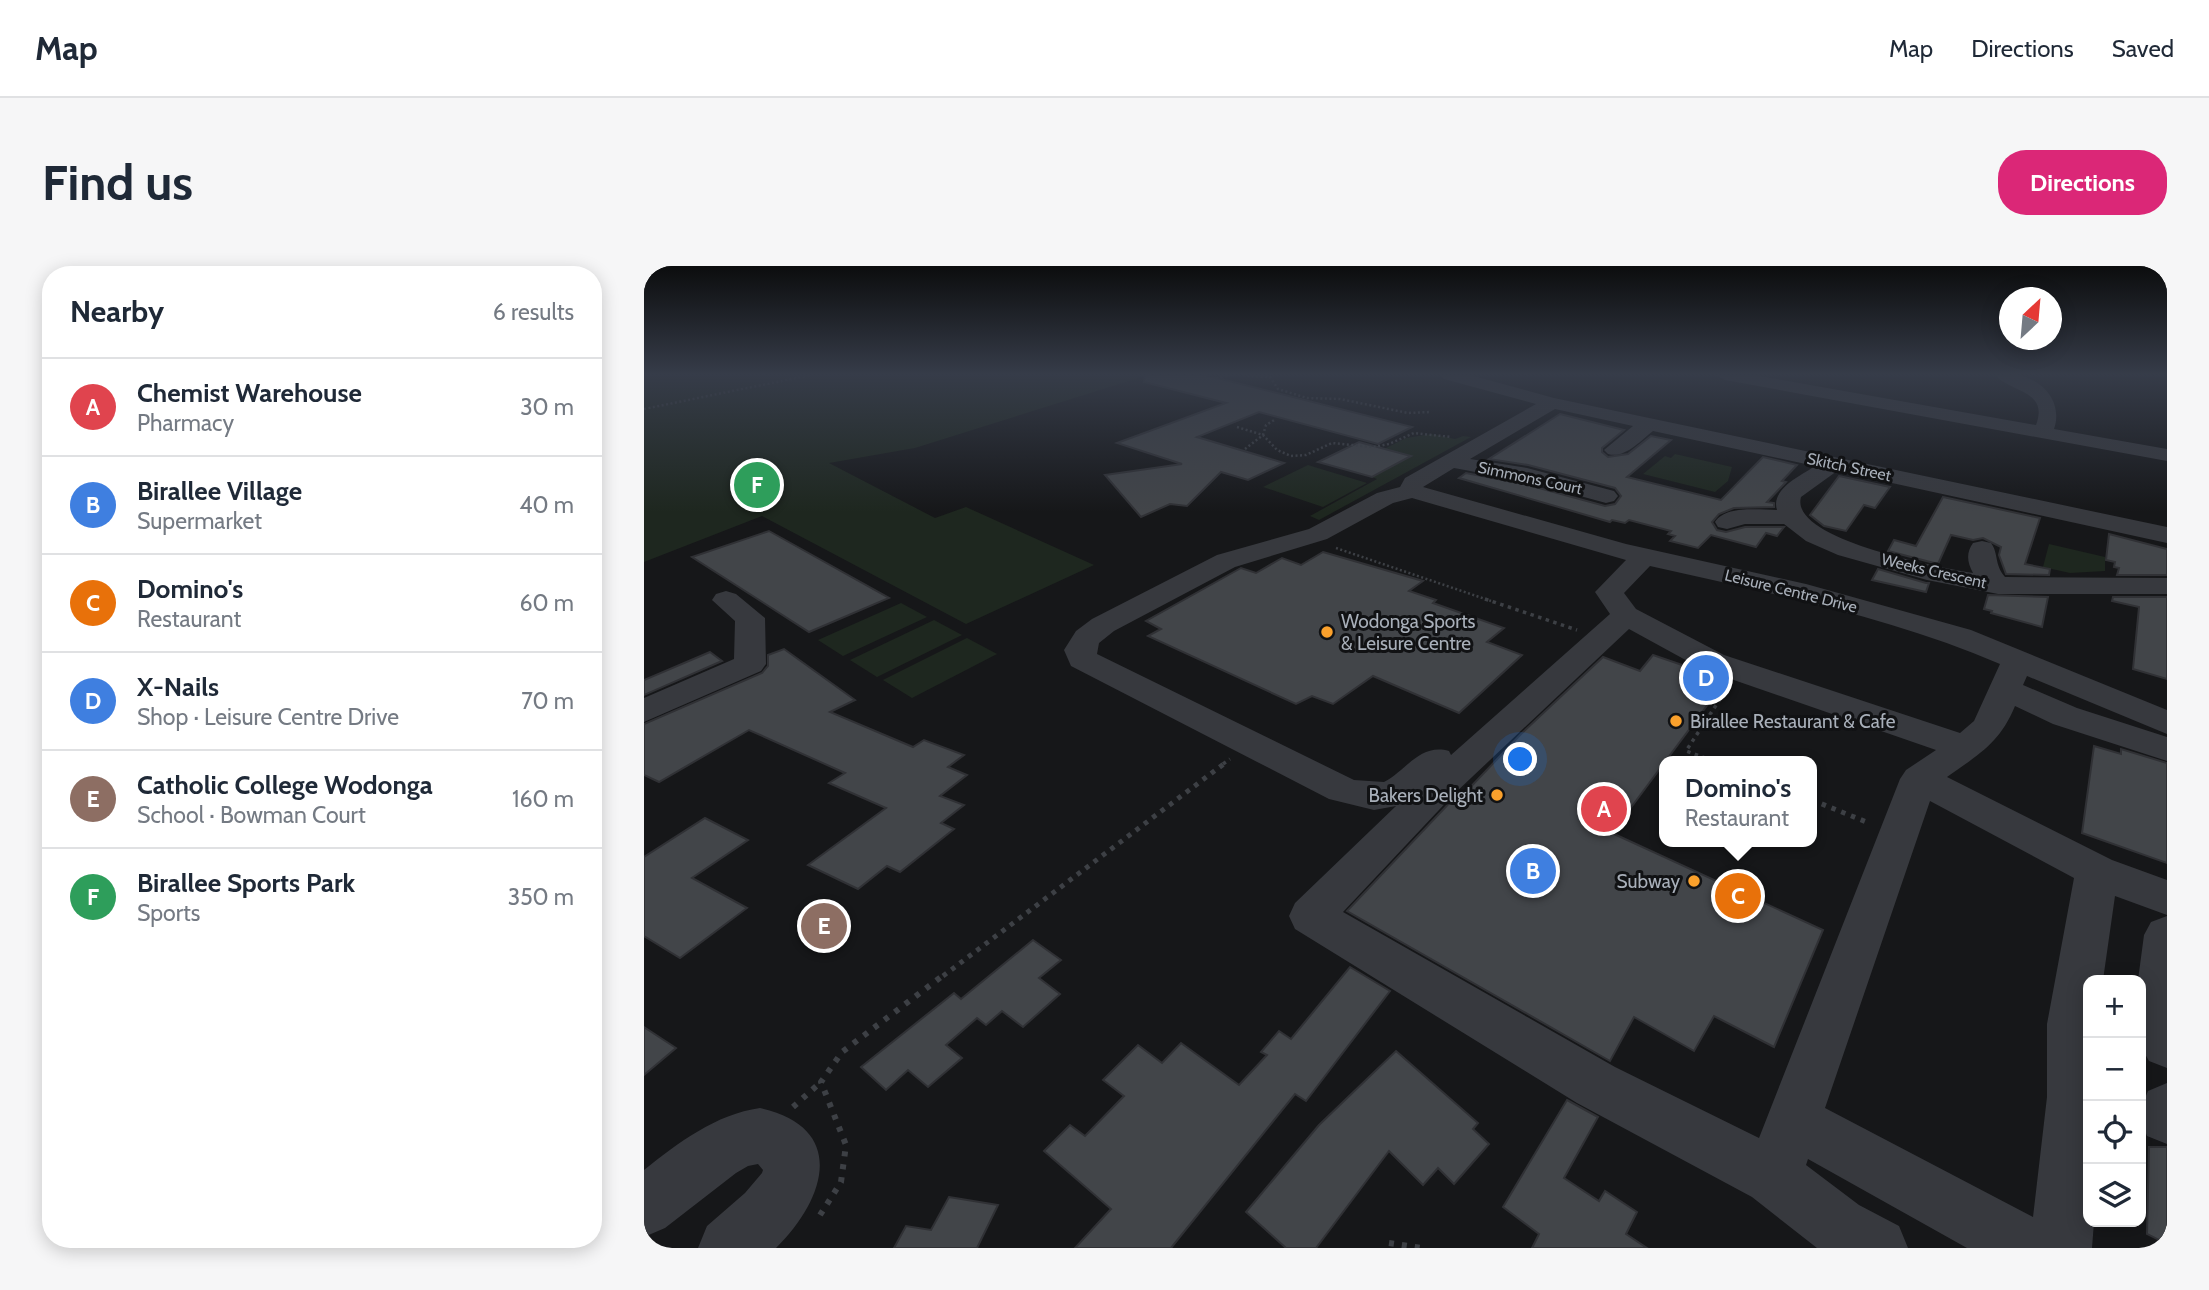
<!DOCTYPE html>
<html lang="en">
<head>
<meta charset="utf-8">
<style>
	body { margin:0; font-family:Cabin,sans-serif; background:#f6f6f7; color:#1f2937 }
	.controls { position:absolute; right:21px; bottom:21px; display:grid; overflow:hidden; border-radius:14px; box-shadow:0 4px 18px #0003 }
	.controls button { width:63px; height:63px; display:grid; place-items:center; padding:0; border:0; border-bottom:2px solid #e0e1e3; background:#fff; color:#1f2937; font:35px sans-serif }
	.compass { position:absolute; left:1355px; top:21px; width:63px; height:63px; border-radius:50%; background:#fff; box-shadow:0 4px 18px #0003; rotate:26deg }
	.you { position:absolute; left:877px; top:494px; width:24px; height:24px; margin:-18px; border:5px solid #fff; border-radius:50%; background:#1a73e8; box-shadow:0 0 0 10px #1a73e833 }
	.badge { display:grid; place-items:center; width:46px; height:46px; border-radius:50%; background:#db2777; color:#fff; font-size:23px; font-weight:700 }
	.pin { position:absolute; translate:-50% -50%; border:4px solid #fff; box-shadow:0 2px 7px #0006 }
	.popup { position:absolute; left:1015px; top:490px; width:158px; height:91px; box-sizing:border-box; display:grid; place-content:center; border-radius:14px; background:#fff; filter:drop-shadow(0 2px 5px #0005); font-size:23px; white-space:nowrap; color:#747a83 }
	.popup b { font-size:26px; color:#1f2937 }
	.popup::after { content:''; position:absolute; left:50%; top:100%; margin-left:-14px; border:14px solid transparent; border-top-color:#fff }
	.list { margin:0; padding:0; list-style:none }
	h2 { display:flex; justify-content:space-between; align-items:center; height:91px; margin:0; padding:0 28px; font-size:30px }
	h2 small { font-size:23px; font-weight:400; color:#747a83 }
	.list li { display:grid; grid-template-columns:46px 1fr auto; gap:21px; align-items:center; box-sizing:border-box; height:98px; padding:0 28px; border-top:2px solid #e0e1e3 }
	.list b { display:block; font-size:26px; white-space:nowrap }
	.list p { margin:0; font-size:23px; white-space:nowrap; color:#747a83 }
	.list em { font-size:23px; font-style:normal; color:#747a83 }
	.icon { flex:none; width:38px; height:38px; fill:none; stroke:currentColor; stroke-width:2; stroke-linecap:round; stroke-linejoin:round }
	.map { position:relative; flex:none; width:1523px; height:982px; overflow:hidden; border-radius:28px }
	header { display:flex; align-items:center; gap:42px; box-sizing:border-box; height:98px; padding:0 35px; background:#fff; border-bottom:2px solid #e0e1e3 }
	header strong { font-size:33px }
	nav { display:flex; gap:38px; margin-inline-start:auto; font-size:24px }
	.intro { display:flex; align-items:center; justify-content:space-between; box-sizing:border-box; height:168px; padding:0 42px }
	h1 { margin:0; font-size:49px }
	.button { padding:18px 32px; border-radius:28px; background:#db2777; color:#fff; font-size:24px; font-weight:700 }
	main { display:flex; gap:42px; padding:0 42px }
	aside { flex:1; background:#fff; border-radius:28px; box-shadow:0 4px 18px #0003 }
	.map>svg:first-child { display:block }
	.green { fill:#1e271f }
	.building { fill:#424549; stroke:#303135; stroke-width:2 }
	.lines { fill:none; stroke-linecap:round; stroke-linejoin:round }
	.path-far3 { stroke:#3d4045; stroke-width:2.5; stroke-dasharray:2 2.5; stroke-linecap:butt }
	.path-far2 { stroke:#3d4045; stroke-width:3.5; stroke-dasharray:3.5 4.5; stroke-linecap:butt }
	.path-far1 { stroke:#3d4045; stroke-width:5; stroke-dasharray:4.5 6; stroke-linecap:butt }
	.path { stroke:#3d4045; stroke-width:6; stroke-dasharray:5 8; stroke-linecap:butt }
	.minor { fill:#37393e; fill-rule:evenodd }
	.poi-dot { fill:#fba12c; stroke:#111214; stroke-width:2.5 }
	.labels { text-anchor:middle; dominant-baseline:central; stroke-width:6; stroke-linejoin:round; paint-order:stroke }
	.far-street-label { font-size:16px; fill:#a8afb9; stroke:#111214 }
	.poi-label { font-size:19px; fill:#a8afb9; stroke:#111214; text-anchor:start }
</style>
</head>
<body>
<header>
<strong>Map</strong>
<nav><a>Map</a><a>Directions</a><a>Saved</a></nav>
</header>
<div class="intro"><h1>Find us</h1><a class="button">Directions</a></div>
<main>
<aside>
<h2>Nearby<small>6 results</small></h2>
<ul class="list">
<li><span class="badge" style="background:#e0444e">A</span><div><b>Chemist Warehouse</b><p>Pharmacy</p></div><em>30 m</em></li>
<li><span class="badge" style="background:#3f7fe0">B</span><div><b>Birallee Village</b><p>Supermarket</p></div><em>40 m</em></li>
<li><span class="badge" style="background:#e8710a">C</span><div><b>Domino's</b><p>Restaurant</p></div><em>60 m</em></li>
<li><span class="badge" style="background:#3f7fe0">D</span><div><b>X-Nails</b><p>Shop · Leisure Centre Drive</p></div><em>70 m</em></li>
<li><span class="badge" style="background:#8d6e63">E</span><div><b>Catholic College Wodonga</b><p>School · Bowman Court</p></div><em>160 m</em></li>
<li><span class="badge" style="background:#2e9e5b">F</span><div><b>Birallee Sports Park</b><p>Sports</p></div><em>350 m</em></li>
</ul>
</aside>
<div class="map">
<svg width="1523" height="982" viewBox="0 0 1523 982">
	<rect width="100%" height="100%" fill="#161719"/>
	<g class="green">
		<path d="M0,109h504l-233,73 -86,15 106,55 31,-11 128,58 -128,59 -204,-108 -118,46z"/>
		<path d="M787,168l24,5 8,-3 8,1 -152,83 -9,-4 67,-37 -5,-2 38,-21 -26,-7 22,-11z"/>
		<path d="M1031,188l57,13 -4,14 -13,11 -72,-18 22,-18 6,2z"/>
		<path d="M664,199l59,18 -44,24 -60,-20z"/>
		<path d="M1405,278l56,13v14l-35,2 -27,-6z"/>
		<path d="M257,337l26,14 -84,39 -25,-16z"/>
		<path d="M290,354l28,15 -85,42 -27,-17z"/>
		<path d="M323,372l30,16 -85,44 -29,-18z"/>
	</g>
	<g class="building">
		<path d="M501,109h60l207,52 -34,17 -119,-32 -62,25 87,26 -36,17 -27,-8 -34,34 -17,-2 -29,13 -36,-42 77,-11 -65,-21 109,-40 -82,-21z"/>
		<path d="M916,148l64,16 -22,18v4l6,5 20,-3 23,-18 20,4 -44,37 94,23 42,-43 34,8 -15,16 4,1 -19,20 7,1v4l-40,1 -15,6 -7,8 5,8 9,2 19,-5h39l-7,9 -11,-3 -10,14 -45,-12 -13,13 -28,-7 5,-5 -7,-2 3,-3 -42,-11 -4,3 -13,-3 -2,2 -151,-44 7,-5 58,11 81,22 10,-2 6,-8 -6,-8 -87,-23 -39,-6z"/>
		<path d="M715,176l52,14 -39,21 -54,-15z"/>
		<path d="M1195,210l51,11 -15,21 -11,-3 -18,26 -22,-5 -14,-11z"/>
		<path d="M1299,231l97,21 -15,46 25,5 -1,6 -43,-1 -7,-19 2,-8 -18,-9 -10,2 -22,-5 -13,29 -50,-13 6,-11 22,6z"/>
		<path d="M125,265l120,67 -80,34 -117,-75z"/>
		<path d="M1465,268l58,15v26h-50l2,-7 -5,-1 1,-5 -9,-2z"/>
		<path d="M679,286l100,29 -14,10 27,9 -3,3 71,25 -17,14 35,13 -63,58 -86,-37 -40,28 -21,-8 -16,8 -148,-68 13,-7 -15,-8 95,-53 15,5 26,-15 19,7z"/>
		<path d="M1234,303l48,14h3l-3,9 -54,-12z"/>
		<path d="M1344,329l60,2 -6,30 -51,-14 1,-2 -8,-2z"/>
		<path d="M1469,331h54v82l-34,-10 6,-62 -27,-6z"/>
		<path d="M140,383l71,51 -25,12 83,35 11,-7 40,15 -16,12 19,8 -27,21 24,9 -23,18 13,6 -54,43 -13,-6 -29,23 -50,-24 78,-57 -57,-25 16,-10 -96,-43 -90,52 -15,-7v-51l118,-51 6,-7v-11z"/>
		<path d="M66,386l12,9 -78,34v-15z"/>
		<path d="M1009,389l73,25 -114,153 211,97 -49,117 -60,-31 -20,35 -60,-34 -24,44 -263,-150 109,-115 3,-3 4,2 58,-61 82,-77 37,14z"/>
		<path d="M1450,480l27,8v-5l46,14v100l-85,-30z"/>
		<path d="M61,552l43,22 -56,38 55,30 -67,50 -36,-22v-79z"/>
		<path d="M389,674l28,20 -22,18 21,16 -37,33 -21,-16 -16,14 -9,-7 -31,27 16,13 -34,29 -20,-17 -22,20 -25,-23 93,-74 7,6z"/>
		<path d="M706,701l40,24 -84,110 -11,-7 -124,154h-96l36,-39 -67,-58 26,-26 15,11 39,-40 -21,-16 35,-35 24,18 19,-20 58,42 28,-30 -6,-3 18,-21 12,8z"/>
		<path d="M0,761l32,21 -32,27z"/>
		<path d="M752,785l82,72 -5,6 16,15 -35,40 -16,-16 -15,17 -34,-34 -73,97h-30l-40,-36 73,-87z"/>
		<path d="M923,834l31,17 -34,61 35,23 6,-10 32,21 -11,22 21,14h-115l7,-14 -36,-27z"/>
		<path d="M1505,881h18v97l-20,-10z"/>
		<path d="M305,931l49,8 -21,43h-83l12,-22 25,4z"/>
	</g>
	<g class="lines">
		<g class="path-far3">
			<path d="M572,112l16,-3 38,2 8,12 29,9 33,1 68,14 23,-1"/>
			<path d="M0,143l167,-34"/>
			<path d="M593,161l26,8 14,15 14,6 15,-1 26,-12 41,4 16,-3 25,-11 37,4"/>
			<path d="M601,183l18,-14 3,-10 10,-6"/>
			<path d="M692,282l155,53"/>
		</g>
		<g class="path-far2">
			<path d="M841,333l92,31"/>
			<path d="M1069,495l-27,-10 40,-61"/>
			<path d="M579,498l7,-5"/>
		</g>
		<g class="path-far1">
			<path d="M1168,534l57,23"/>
			<path d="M299,710l282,-213"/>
		</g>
		<g class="path">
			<path d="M149,841l28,-25"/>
			<path d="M176,949l21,-33 5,-37 -25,-63 21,-30 103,-78"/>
			<path d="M745,977l33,5"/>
		</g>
		<g class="minor">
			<path d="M797,109h29l84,23 613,129v16l-330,-72 -36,26c-12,43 142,71 172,76 -6,-11 -7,-20 0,-30l9,-2 9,2c8,11 3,21 14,34l162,1v16h-169l-71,-14 -89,-25 -32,-14 -22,-17h-39l-18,5 -9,-2 -3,-5c11,-17 44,-12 62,-12 -7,-21 25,-35 38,-44l-162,-35c-13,10 -28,28 -45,23l-4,-4 29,-24 -78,-17 -85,50 57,9 87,23 4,5 -4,5 -8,2 -81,-22 -71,-13 -31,19 203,57 180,40 165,46 196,80v24l-140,-58 -4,9 54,23 90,29v24l-114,-37 -38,-18c-15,37 -37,49 -68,71l165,83 55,20v35l-52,-19 -12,84h-15v242h6l-2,26h-125l-159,-89 -2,6 53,40 40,21 9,22h-91l-65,-51 -175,-94 -282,-174 -6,-13 6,-13 101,-97 -22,4 -45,-11 -258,-133 -7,-16 12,-19 16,-12 125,-64 92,-26 68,-36 23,-6 5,-9 131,-74 -92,-25zM768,232l214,62 -31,32 15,22 -159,141 -2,-4c-29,-8 -42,19 -65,31l-30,-2 -257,-126 2,-11 15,-12 121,-64 92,-28 66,-36zM1006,300c118,27 239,50 350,98l-26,57 -14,12 -236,-78 -88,-46 -12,-16zM985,363l73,40 234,81 -30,20 -6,9 -141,359 -144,-71 -272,-155 111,-118zM1286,535l144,77 -27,146v73l-14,120 -208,-109z"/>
			<path d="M1072,109h38l282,50c13,-35 -25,-32 -41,-50 7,0 16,-1 23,0 26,5 45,28 36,54l113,20v12l-442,-81z"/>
			<path d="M82,325l10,3 29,24 1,46 -5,7 -117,51v-24l90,-39 1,-38 -23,-21 4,-6z"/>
			<path d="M1523,650v152l-18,-7 -8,-14v-67h-3l6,-45 7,-13z"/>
			<path d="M1523,817v61l-20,-8c-7,-18 -7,-27 1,-45z"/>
			<path d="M116,842c89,20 65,92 16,140h-78l9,-22 38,-33 17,-20 1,-3 -5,-6 -10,2 -12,7 -71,55 -21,9v-67c34,-27 72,-56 116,-62z"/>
		</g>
	</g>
	<linearGradient id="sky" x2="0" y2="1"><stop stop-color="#0c0d0e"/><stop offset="0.44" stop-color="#363c49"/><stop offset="1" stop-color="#363c49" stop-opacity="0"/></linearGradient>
	<rect width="1523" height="246" fill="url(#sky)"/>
	<g class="poi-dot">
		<circle cx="683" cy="366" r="7"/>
		<circle cx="1032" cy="455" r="7"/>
		<circle cx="853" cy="529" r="7"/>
		<circle cx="1050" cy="615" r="7"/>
	</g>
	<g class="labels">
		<g class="far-street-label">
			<text transform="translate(1205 201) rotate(12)">Skitch Street</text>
			<text transform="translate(886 212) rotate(12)">Simmons Court</text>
			<text transform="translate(1290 305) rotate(13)">Weeks Crescent</text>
			<text transform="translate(1147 325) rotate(14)">Leisure Centre Drive</text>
		</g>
		<g class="poi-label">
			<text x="697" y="355">Wodonga Sports<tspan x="697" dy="22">&amp; Leisure Centre</tspan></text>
			<text x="1046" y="455">Birallee Restaurant &amp; Cafe</text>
			<text x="839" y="529" text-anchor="end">Bakers Delight</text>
			<text x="1036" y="615" text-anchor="end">Subway</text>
		</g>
	</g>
</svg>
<div class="controls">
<button>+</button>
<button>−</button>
<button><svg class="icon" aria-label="locate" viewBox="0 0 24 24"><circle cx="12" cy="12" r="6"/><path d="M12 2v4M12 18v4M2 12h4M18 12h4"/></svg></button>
<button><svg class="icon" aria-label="layers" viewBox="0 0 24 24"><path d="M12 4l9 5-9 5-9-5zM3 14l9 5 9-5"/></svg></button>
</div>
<svg class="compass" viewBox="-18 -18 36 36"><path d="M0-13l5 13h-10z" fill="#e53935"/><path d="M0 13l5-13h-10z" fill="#747a83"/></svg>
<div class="you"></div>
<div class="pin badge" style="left:960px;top:543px;background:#e0444e">A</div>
<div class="pin badge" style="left:889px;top:605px;background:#3f7fe0">B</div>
<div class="pin badge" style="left:1094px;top:630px;background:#e8710a">C</div>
<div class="popup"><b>Domino's</b>Restaurant</div>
<div class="pin badge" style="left:1062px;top:412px;background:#3f7fe0">D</div>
<div class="pin badge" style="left:180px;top:660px;background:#8d6e63">E</div>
<div class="pin badge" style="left:113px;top:219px;background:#2e9e5b">F</div>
</div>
</main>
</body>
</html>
